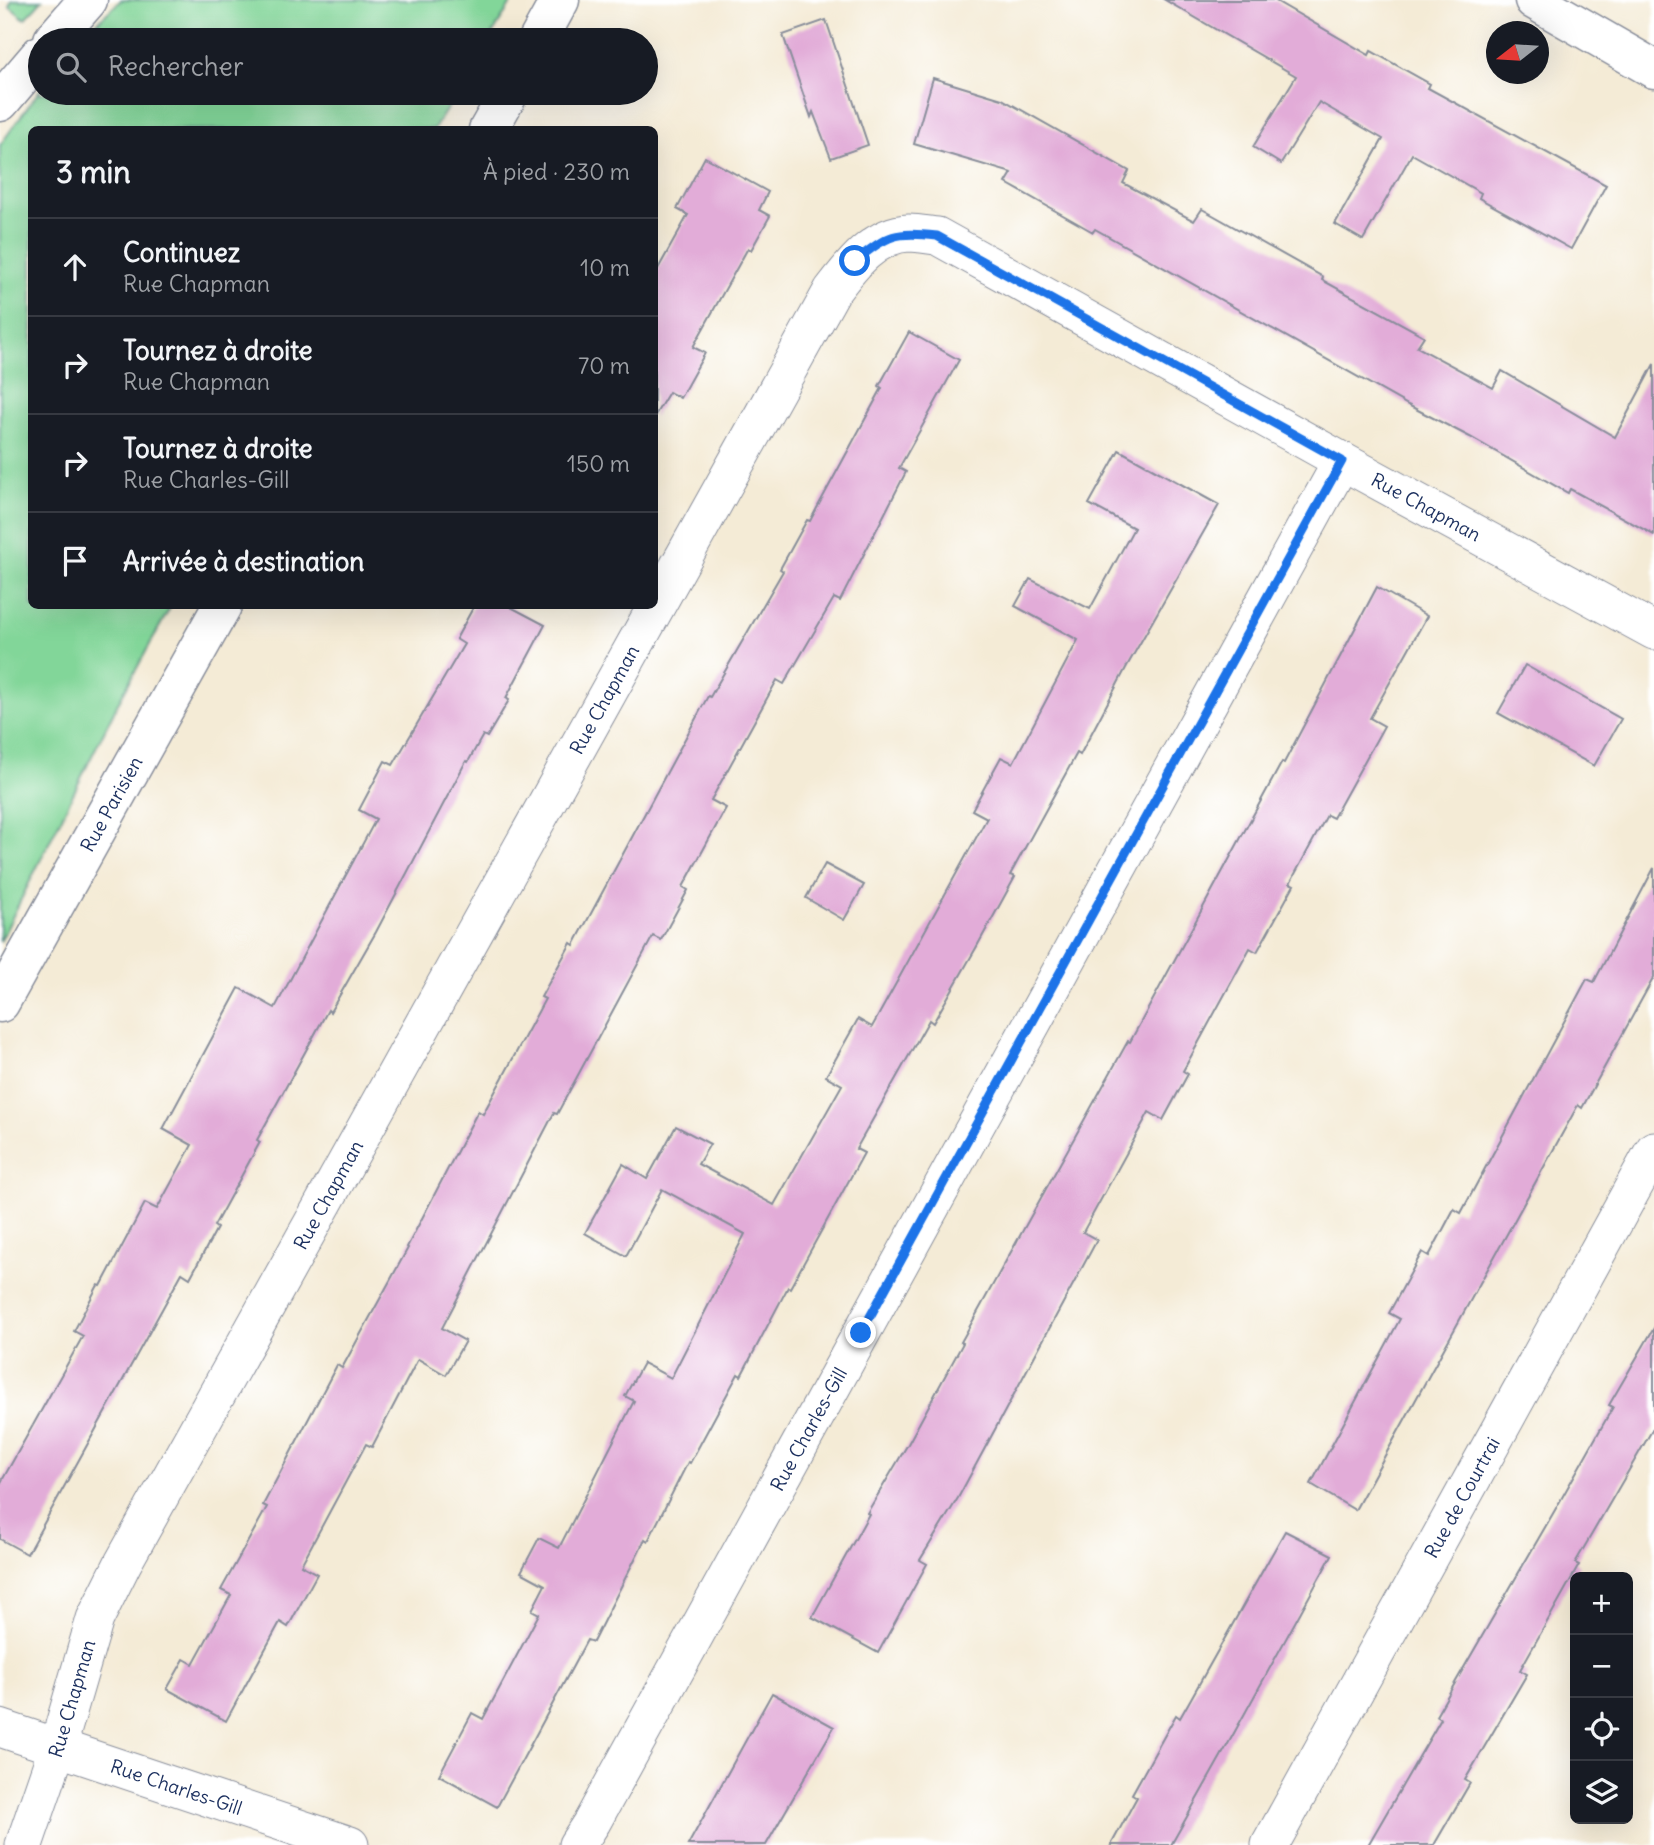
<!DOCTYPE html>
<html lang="fr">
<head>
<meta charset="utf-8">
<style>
	body { margin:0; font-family:Delius,sans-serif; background:#242831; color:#f1f3f6 }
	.controls { position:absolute; right:21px; bottom:21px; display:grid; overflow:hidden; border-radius:10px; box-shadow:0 7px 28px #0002 }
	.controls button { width:63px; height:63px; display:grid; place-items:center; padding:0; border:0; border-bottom:2px solid #363941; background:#171b24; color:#f1f3f6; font:35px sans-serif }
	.compass { position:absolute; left:1486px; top:21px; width:63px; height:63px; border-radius:50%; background:#171b24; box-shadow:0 7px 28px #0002; rotate:253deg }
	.stop { position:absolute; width:21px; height:21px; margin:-16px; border:5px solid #1a73e8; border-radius:50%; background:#fff }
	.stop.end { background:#1a73e8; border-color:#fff; box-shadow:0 2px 7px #0008 }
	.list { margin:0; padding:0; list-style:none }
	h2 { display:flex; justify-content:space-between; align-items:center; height:91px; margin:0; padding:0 28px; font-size:30px }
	h2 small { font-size:23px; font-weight:400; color:#9ea1a6 }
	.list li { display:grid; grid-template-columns:46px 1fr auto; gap:21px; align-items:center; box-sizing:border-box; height:98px; padding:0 28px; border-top:2px solid #363941 }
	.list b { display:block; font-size:26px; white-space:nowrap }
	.list p { margin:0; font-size:23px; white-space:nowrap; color:#9ea1a6 }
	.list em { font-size:23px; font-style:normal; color:#9ea1a6 }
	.icon { flex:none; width:38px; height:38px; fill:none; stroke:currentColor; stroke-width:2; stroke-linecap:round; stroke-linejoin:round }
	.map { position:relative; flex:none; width:1654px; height:1845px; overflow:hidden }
	.search { position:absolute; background:#171b24; box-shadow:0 7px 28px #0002; left:28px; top:28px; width:630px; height:77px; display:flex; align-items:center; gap:18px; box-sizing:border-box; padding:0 24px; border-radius:38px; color:#9ea1a6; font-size:26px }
	.panel { position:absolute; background:#171b24; box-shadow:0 7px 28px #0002; left:28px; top:126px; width:630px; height:483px; border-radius:10px }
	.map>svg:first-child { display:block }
	.green { fill:#82d699; stroke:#4e827c; stroke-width:2 }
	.building { fill:#e2acd8 }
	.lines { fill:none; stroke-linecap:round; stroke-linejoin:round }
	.minor-casing { stroke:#888d9a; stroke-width:39 }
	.tertiary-casing { stroke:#888d9a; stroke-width:41 }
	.motorway-casing { stroke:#888d9a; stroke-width:41 }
	.minor { stroke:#fff; stroke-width:37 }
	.tertiary { stroke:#fff; stroke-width:38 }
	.motorway { stroke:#fff; stroke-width:38 }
	.route { stroke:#1a73e8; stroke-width:9 }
	.labels { text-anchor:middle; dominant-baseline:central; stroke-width:5; stroke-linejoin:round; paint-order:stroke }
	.street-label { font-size:19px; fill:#1b2f5e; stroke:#fff }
</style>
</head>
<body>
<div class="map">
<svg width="1654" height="1845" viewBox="0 0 1654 1845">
	<rect width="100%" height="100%" fill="#fff"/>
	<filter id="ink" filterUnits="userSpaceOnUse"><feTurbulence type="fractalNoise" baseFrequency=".0143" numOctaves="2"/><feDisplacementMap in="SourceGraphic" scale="14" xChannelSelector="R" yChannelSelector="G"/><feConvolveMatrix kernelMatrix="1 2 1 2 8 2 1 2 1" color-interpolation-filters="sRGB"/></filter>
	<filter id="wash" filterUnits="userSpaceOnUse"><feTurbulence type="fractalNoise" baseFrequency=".00686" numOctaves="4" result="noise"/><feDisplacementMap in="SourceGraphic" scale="28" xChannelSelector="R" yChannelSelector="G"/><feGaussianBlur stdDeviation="1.57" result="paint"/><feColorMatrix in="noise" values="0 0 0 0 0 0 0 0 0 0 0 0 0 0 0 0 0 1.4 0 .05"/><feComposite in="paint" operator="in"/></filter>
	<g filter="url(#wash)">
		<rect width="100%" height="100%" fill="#f4ebd6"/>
		<g class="green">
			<path d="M12,0h30l-17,19 -16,-13z"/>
			<path d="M121,0h392l-24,40h-411z"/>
			<path d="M40,90v3h417l-23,36 -402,1v476h139l-51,93 -120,243v-797z"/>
		</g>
		<g id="blocks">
			<g class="building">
				<path d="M1165,0h109l95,55 2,-4 59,33 -2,4 178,97 -35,64 -92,-51 2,-5 -69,-39 -49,86 -28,-16 48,-85 -64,-37 -38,62 -28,-17 43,-71z"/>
				<path d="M826,20l42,125 -37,13 -18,-46 -2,5 -28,-82z"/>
				<path d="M933,78l69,21 127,72 -6,12 71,38 8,-12 121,68 -1,3 102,56 -7,11 76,41 9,-17 113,66 39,-73v171l-84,-46 -2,4 -98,-56 -62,-32 -313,-176 -2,3 -87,-49 6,-10 -98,-29z"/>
				<path d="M705,157l63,35 -9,18 11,6 -19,34 -3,-2 -55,99 12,6 -25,45 -11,-6 -15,25v-141l34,-61 -11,-6z"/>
				<path d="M909,332l50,28 -60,108 7,4 -66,129 -6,-3 -50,86 -7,-4 -66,120 15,8 -43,79 5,3 -27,50 -8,-4 -96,178 -3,-1 -112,215 23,13 -19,34 -28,-16 -46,88 -6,-3 -65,121 16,9 -29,53 -8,-5 -54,99 -59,-32 17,-30 9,5 38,-69 -10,-5 46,-83 -4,-2 74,-140 5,3 66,-120 -1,-1 71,-136 5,3 62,-115 -4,-2 30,-54 3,2 134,-249 2,1 73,-126 -3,-2 27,-49 3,1 72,-133 -3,-2z"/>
				<path d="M1119,450l100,55 -92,161 -47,89 -3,-2 -67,122 5,2 -39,71 -43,75 -4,-3 -73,129 8,4 -74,135 -2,-1 -47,89 -3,-2 -48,89 -2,-1 -40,79 -3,-2 -52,103 -6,-2 -90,167 -58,-32 33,-62 11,6 56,-105 -7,-4 13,-25 -24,-13 18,-34 20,10 75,-147 -9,-5 18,-33 28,15 74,-144 -83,-45 -36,67 -41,-23 38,-69 24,15 29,-53 34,18 -12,20 76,41 68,-120 -16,-9 32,-57 14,8 115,-209 -15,-8 29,-53 12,6 65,-123 -63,-34 15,-27 60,30 44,-81 -45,-24z"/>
				<path d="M1377,587l50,29 -57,102 14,8 -51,92 -6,-3 -37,68 4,2 -37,67 -7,-4 -67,123 5,3 -25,46 -14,-8 -66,120 14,8 -139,258 -38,62 7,4 -49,89 -66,-36 57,-103 -2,-1 41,-69 55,-101 -2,-1 167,-301 2,1 152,-280 2,1z"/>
				<path d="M474,606h35l36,19 -39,73 3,2 -22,37 -4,-2 -15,27 -2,-1 -90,171 -46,80 -2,-2 -71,130 3,2 -46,84 3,2 -27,50 -8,-5 -155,281 -27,-15v-55l83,-148 -9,-5 24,-46 3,1 44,-83 12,6 35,-64 -29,-16 76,-141 36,20 101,-189 -17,-9 26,-49 8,4 71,-121 -8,-5z"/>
				<path d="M1525,665l96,54 -27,47 -96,-53z"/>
				<path d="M825,864l39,21 -20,35 -38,-22z"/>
				<path d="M1654,868v109l-72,131 -4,-3 -223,405 -44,-26 89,-165 -11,-6 33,-61 7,4 25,-47 7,4 126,-234 7,3z"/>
				<path d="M1654,1328v99l-79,136 4,2 -59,105 7,4 -62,106 5,3 -36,62h-66l73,-126 -5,-3 119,-206 58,-103 -4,-2z"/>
				<path d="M1285,1531l47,24 -104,189 -57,101h-60l26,-48 -5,-3 44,-79 4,3z"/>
				<path d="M772,1693l62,34 -68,118h-78z"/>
			</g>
		</g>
	</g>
	<g filter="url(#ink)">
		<use href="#blocks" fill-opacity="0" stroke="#888d9a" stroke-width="2"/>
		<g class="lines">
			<g class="minor-casing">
				<g id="minor">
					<path id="s1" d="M0,1728l350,117"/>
					<path id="s2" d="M24,1845l34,-99 37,-127 28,-56 709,-1272c19,-25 43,-57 77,-58 9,0 19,2 28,3l405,225 312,170"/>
					<path id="s3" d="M577,1845l15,-23 750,-1361"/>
					<path id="s4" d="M1270,1845l384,-695"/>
				</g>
			</g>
			<g class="tertiary-casing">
				<g id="tertiary">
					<path d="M1534,0l120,69"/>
					<path d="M538,40l22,-40"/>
					<path d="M488,130l21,-37"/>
					<path id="s5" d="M0,1003l222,-397"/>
				</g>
			</g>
			<g class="motorway-casing">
				<g id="motorway">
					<path d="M53,40l35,-40"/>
					<path d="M0,102l40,-47"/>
				</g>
			</g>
			<use href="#minor" class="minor"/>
			<use href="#tertiary" class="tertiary"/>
			<use href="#motorway" class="motorway"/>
		</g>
	</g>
	<g class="lines" filter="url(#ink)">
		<path class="route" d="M855,261c34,-26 38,-30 82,-25l405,225 -481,872"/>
	</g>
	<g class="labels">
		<g class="street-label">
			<text stroke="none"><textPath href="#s2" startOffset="2443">Rue Chapman</textPath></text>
			<text stroke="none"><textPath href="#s2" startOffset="1288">Rue Chapman</textPath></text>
			<text stroke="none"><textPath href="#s5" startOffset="228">Rue Parisien</textPath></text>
			<text stroke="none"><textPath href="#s2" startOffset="721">Rue Chapman</textPath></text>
			<text stroke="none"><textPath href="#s3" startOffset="476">Rue Charles-Gill</textPath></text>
			<text stroke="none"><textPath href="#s4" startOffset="397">Rue de Courtrai</textPath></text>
			<text stroke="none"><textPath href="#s2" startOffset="154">Rue Chapman</textPath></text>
			<text stroke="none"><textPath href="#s1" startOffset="186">Rue Charles-Gill</textPath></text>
		</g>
	</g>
</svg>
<div class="controls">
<button>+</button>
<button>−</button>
<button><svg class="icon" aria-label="locate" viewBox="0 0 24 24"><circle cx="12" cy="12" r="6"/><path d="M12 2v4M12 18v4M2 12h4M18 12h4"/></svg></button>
<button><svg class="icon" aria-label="layers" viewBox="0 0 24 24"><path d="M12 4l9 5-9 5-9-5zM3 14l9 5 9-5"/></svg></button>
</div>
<svg class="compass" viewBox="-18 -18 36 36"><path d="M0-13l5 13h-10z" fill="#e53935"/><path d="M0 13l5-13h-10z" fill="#9ea1a6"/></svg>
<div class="stop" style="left:855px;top:261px"></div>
<div class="stop end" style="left:861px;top:1333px"></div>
<div class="search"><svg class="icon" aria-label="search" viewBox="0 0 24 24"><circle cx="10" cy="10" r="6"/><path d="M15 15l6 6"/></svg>Rechercher</div>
<section class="panel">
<h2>3 min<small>À pied · 230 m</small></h2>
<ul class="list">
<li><svg class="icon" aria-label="ahead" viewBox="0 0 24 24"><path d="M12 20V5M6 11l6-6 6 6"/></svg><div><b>Continuez</b><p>Rue Chapman</p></div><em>10 m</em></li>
<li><svg class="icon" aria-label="right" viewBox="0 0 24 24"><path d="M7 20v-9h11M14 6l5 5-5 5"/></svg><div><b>Tournez à droite</b><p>Rue Chapman</p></div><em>70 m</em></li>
<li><svg class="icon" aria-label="right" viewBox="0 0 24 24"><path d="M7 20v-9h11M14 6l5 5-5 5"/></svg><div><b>Tournez à droite</b><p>Rue Charles-Gill</p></div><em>150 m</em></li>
<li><svg class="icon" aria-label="arrive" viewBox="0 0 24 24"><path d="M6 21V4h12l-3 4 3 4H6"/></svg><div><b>Arrivée à destination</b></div></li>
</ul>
</section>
</div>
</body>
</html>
